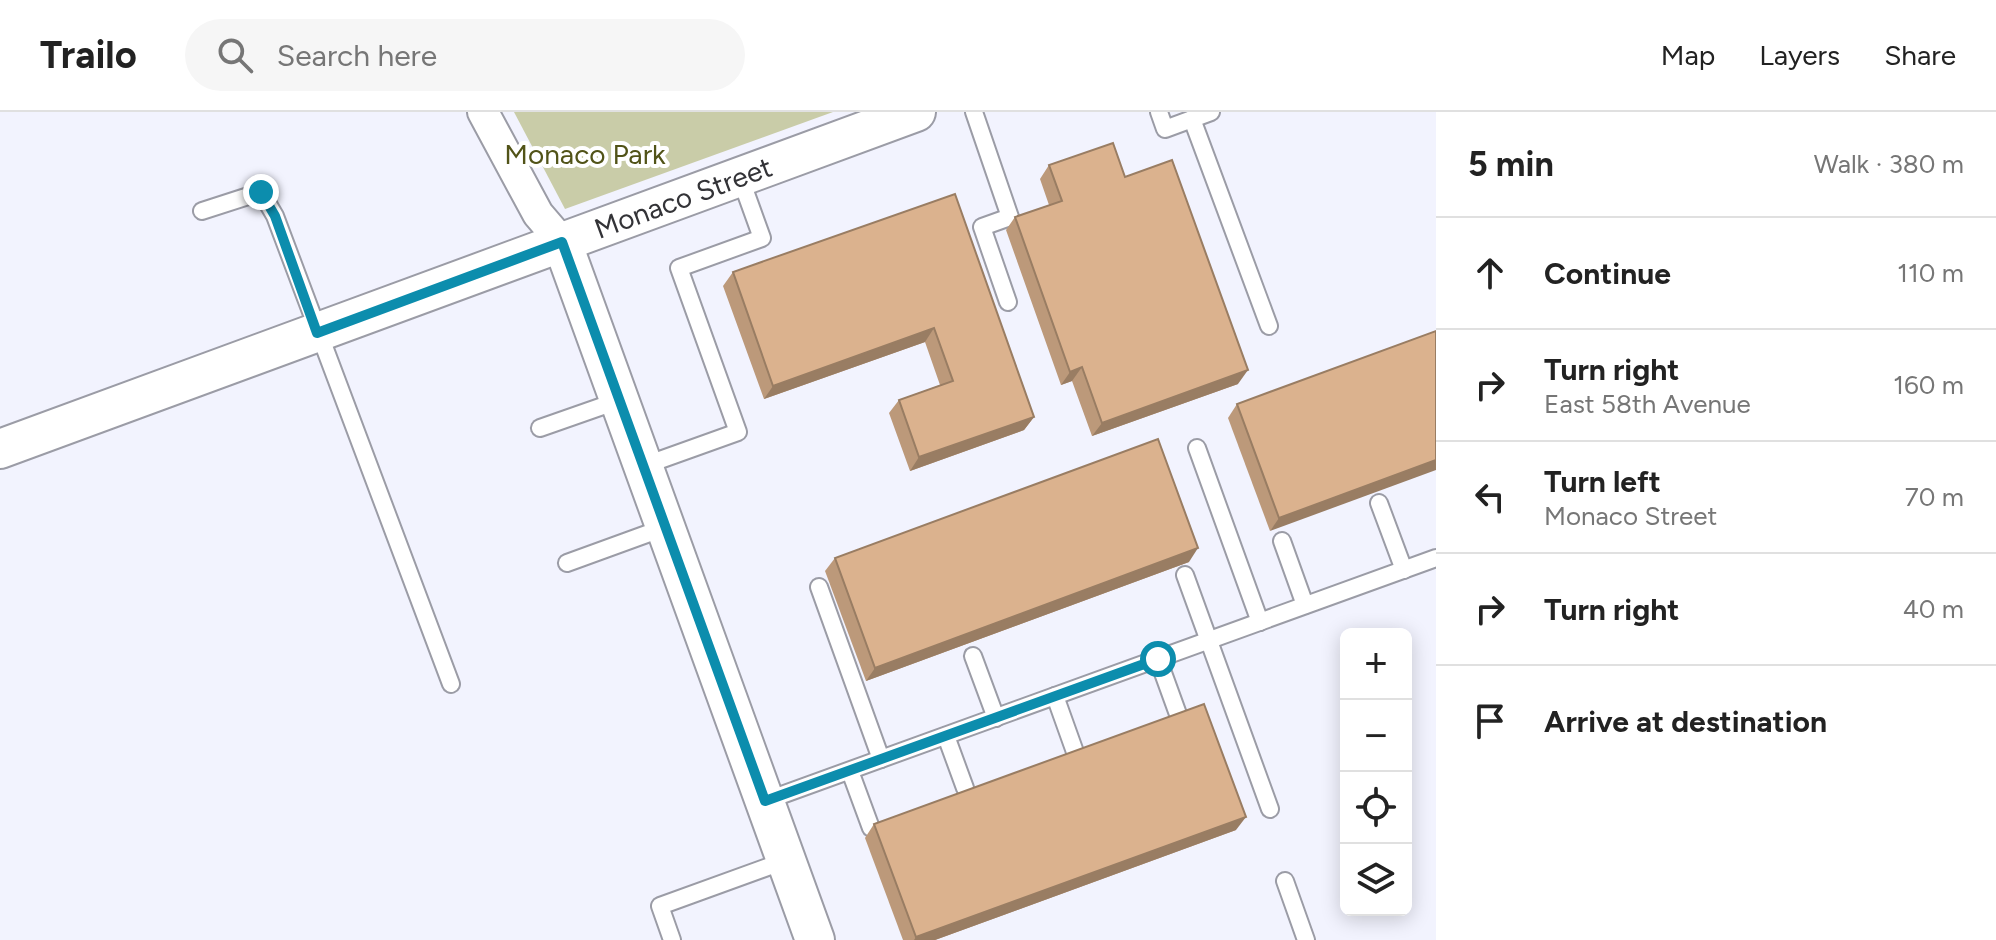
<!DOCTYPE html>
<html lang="en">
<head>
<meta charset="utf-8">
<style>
	body { margin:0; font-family:Figtree,sans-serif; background:#f6f6f6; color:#222 }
	.controls { position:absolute; right:24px; bottom:24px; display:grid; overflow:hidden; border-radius:12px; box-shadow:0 4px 20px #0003 }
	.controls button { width:72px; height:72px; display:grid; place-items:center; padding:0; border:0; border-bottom:2px solid #e0e0e0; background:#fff; color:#222; font:40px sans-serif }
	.stop { position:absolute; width:24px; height:24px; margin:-18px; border:6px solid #0c8dad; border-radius:50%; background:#fff }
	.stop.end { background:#0c8dad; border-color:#fff; box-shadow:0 2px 8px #0008 }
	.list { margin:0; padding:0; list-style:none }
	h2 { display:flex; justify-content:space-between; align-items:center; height:104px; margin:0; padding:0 32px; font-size:34px }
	h2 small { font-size:26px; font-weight:400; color:#767676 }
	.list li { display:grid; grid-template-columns:52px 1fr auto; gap:24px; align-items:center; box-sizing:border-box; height:112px; padding:0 32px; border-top:2px solid #e0e0e0 }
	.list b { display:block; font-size:30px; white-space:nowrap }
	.list p { margin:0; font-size:26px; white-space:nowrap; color:#767676 }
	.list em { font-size:26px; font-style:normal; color:#767676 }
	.icon { flex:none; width:44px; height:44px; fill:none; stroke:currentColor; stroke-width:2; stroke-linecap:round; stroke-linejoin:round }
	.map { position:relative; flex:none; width:1436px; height:828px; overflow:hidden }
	header { display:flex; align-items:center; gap:48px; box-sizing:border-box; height:112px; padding:0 40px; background:#fff; border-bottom:2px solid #e0e0e0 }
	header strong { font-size:38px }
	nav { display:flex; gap:44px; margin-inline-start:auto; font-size:28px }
	.search { width:560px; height:72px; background:#f6f6f6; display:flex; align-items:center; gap:20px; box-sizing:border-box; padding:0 28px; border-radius:44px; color:#767676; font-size:30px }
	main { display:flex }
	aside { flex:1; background:#fff }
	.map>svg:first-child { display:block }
	.green { fill:#c9cca8 }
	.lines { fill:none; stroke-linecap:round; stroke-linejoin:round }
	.service-casing { stroke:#9b9ca6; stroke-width:20 }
	.minor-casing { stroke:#9b9ca6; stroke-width:34 }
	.tertiary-casing { stroke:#9b9ca6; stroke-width:42 }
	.service { stroke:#fff; stroke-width:16 }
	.minor { stroke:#fff; stroke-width:30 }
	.tertiary { stroke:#fff; stroke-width:38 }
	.wall { fill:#bc997a }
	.shaded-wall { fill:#997d63 }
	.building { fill:#dbb28e; stroke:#997d63; stroke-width:2 }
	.route { stroke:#0c8dad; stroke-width:10 }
	.labels { text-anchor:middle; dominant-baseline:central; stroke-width:8; stroke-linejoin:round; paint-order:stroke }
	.park-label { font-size:28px; fill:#515318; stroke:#fff }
	.street-label { font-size:28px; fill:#333337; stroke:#fff }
</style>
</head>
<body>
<header>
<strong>Trailo</strong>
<div class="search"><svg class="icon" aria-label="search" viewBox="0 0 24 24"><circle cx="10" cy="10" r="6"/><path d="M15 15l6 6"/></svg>Search here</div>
<nav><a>Map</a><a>Layers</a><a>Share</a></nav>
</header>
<main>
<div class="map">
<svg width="1436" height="828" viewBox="0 0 1436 828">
	<rect width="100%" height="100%" fill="#f2f3fe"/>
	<path class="green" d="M514,0h319l-268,97z"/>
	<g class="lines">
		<g class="service-casing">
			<g id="service">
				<path d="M974,0l36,105 -28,10 26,75"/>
				<path d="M1159,0l6,17 46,-17"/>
				<path d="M1192,7l77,207"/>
				<path d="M202,99l59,-19 14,24 176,468"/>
				<path d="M540,316l80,-28"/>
				<path d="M1197,336l63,174"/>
				<path d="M643,354l95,-34 -59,-164 83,-30 -22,-61"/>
				<path d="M1379,391l25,67"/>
				<path d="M1282,429l23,64"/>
				<path d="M567,451l99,-36"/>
				<path d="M1185,463l85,234"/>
				<path d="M819,475l62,172"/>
				<path d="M973,544l23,62"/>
				<path d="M1158,547l21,58"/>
				<path d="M1055,584l20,56"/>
				<path d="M946,624l19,52"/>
				<path d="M850,659l21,57"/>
				<path d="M765,689l671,-243"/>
				<path d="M1285,769l21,59"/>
				<path d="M672,828l-12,-34 127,-46"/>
			</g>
		</g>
		<g class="minor-casing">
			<path id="minor" d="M483,0l55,102 24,28"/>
		</g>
		<g class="tertiary-casing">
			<g id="tertiary">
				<path d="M562,130l253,698"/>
				<path id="s1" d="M0,337l916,-337"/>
			</g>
		</g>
		<use href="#service" class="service"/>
		<use href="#minor" class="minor"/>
		<use href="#tertiary" class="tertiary"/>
	</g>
	<g class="wall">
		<path d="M1049,53l76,12 113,207 -146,52 -20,-55 -11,4 -55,-155 9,-13 34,-12 -9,-26z"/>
		<path d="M955,82l79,223 -10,13 -114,41 -21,-58 10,-13 41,-15 -15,-43 -161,57 -41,-113 10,-14z"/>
		<path d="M1436,219l-166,200 -42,-113 9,-14z"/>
		<path d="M835,446l354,4 -323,119 -41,-110z"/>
		<path d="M874,712l362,6 -301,110h-32l-38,-102z"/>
	</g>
	<g class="shaded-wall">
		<path d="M934,216l-9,14 -161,57 9,-13z"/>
		<path d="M1082,255l-10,14 -11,4 9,-13z"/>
		<path d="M1248,258l-10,14 -146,52 10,-13z"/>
		<path d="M1034,305l-10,13 -114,41 9,-14z"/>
		<path d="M1436,348v10l-166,61 9,-13z"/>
		<path d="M1198,436l-9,14 -323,119 9,-13z"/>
		<path d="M1246,705l-10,13 -301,110h-21l2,-3z"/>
	</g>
	<g class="building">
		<path d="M1113,31l12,34 47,-17 76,210 -146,53 -20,-56 -12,5 -55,-155 47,-16 -13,-36z"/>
		<path d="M955,82l79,223 -115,40 -20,-57 54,-19 -19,-53 -161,58 -40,-114z"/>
		<path d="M1436,219v129l-157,58 -42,-114z"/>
		<path d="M1158,327l40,109 -323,120 -40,-110z"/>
		<path d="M1204,592l42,113 -330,120 -42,-113z"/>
	</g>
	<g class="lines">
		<path class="route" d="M261,80l14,24 42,117 245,-91 203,559 393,-142"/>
	</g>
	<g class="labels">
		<g class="park-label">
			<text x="585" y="42">Monaco Park</text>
		</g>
		<g class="street-label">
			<text stroke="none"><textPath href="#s1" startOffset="728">Monaco Street</textPath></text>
		</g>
	</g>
</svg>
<div class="controls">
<button>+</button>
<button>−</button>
<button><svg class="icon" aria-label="locate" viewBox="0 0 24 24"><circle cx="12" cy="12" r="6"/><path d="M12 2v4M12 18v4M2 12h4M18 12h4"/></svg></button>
<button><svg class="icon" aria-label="layers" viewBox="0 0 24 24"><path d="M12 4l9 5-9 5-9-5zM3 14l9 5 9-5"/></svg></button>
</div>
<div class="stop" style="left:1158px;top:547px"></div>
<div class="stop end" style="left:261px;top:80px"></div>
</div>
<aside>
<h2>5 min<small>Walk · 380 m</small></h2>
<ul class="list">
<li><svg class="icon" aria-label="ahead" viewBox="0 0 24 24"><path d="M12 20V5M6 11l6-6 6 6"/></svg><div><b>Continue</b></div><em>110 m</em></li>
<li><svg class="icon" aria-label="right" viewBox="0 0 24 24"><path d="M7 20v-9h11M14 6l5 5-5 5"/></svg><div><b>Turn right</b><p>East 58th Avenue</p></div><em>160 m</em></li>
<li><svg class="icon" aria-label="left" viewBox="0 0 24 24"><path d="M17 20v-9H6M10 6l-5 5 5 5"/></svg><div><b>Turn left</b><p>Monaco Street</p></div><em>70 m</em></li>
<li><svg class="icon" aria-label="right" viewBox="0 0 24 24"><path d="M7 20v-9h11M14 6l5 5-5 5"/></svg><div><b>Turn right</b></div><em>40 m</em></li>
<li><svg class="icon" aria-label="arrive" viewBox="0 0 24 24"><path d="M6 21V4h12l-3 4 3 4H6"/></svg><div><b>Arrive at destination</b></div></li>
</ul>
</aside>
</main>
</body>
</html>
